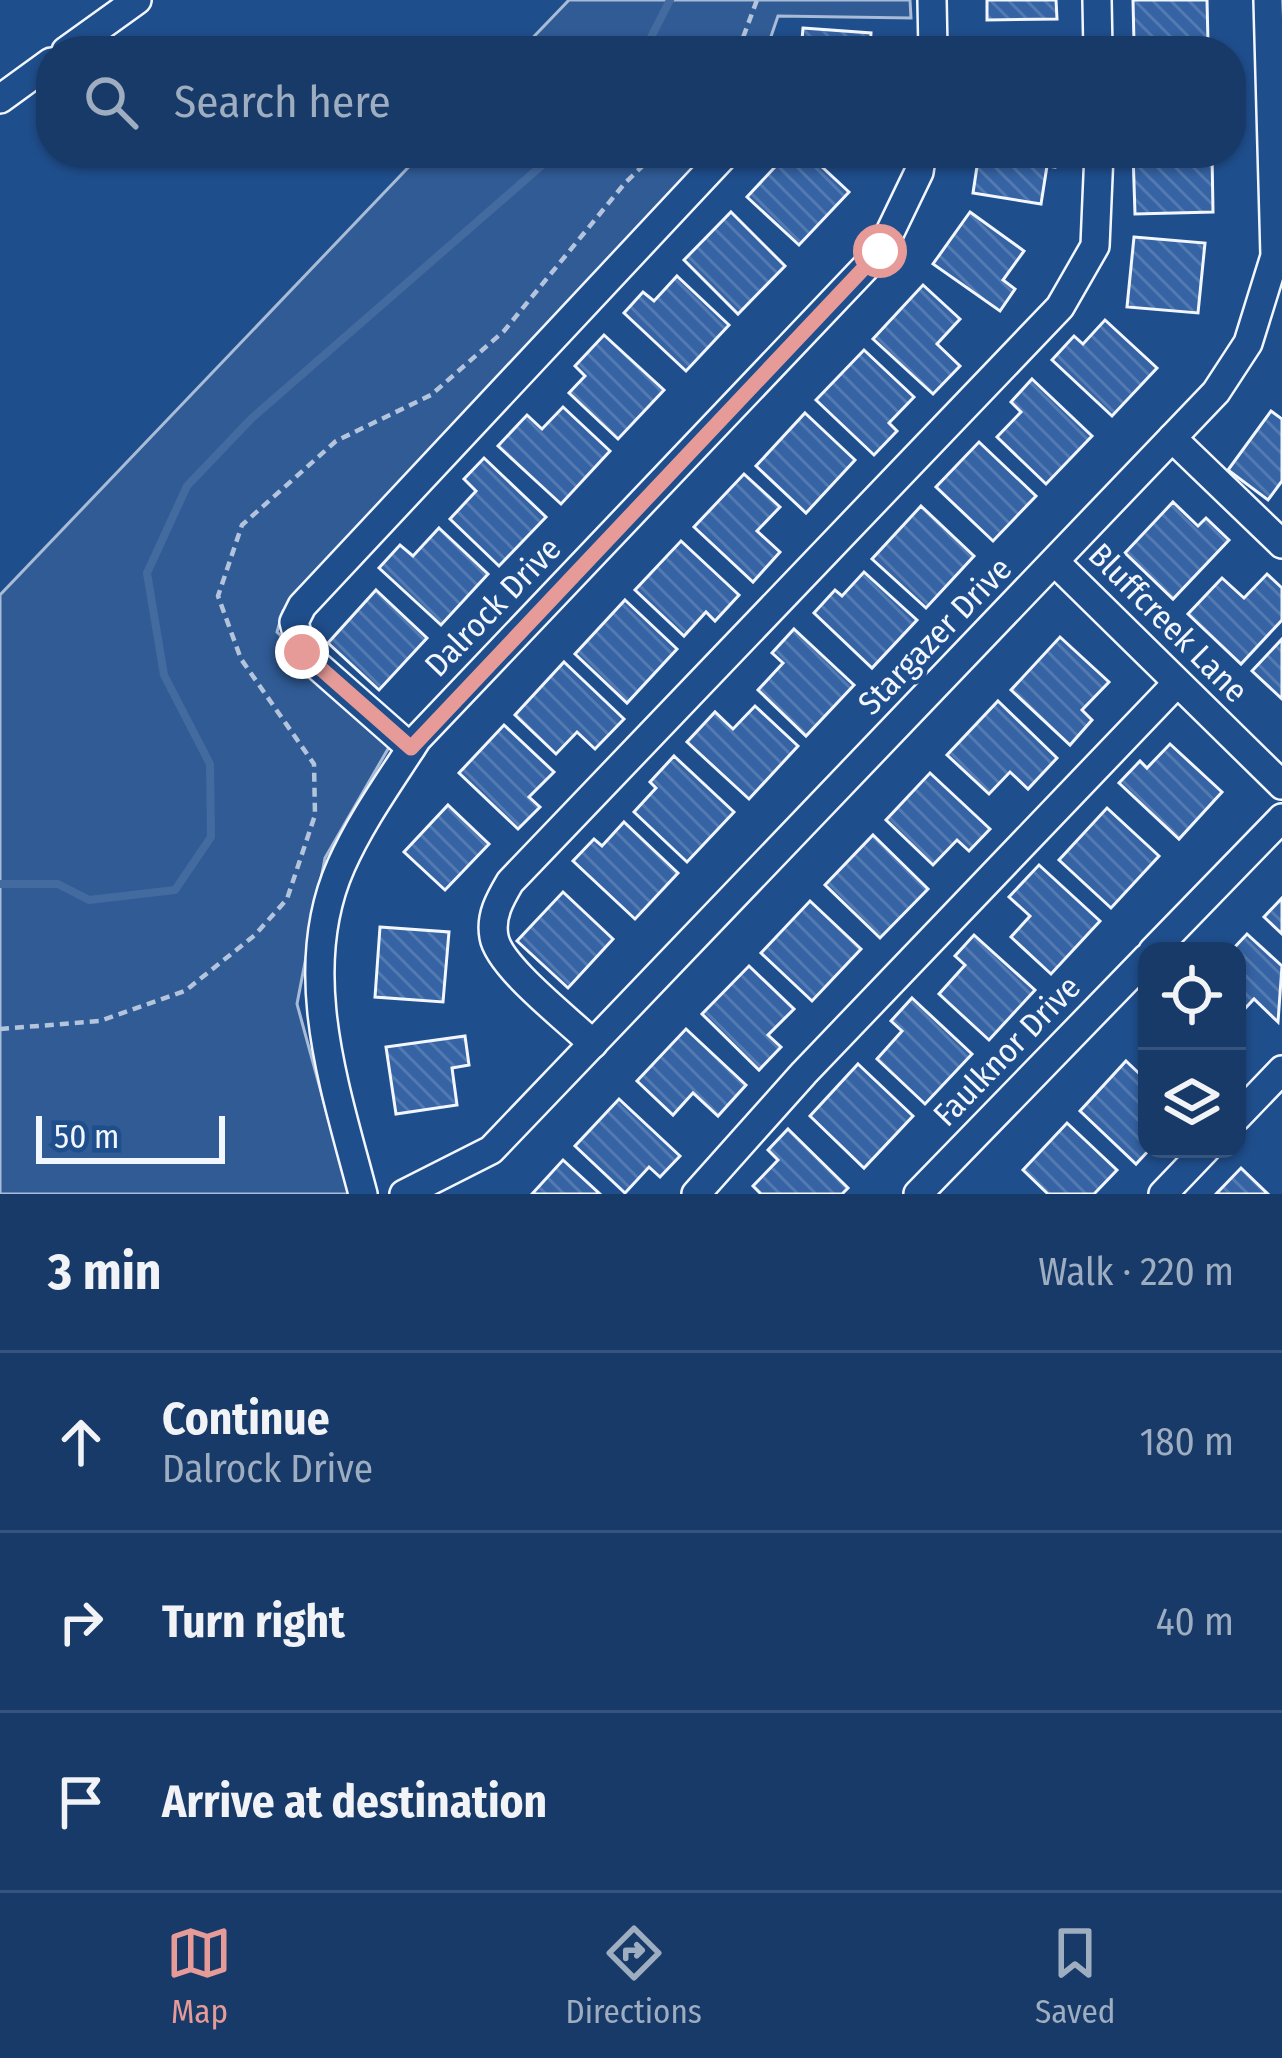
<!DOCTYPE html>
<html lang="en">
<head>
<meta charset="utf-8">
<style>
	body { margin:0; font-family:"Fira Sans Condensed",sans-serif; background:#20416f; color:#f1f3f6 }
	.controls { position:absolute; right:36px; bottom:36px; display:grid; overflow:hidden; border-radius:24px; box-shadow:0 3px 9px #0004 }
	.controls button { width:108px; height:108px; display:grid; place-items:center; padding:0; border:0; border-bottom:3px solid #36547d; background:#173a69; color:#f1f3f6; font:60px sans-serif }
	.scale { position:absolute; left:36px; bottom:30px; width:189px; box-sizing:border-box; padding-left:12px; border:6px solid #f2f6ff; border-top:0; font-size:33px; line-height:42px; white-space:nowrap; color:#f2f6ff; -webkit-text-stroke:9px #1f4e8c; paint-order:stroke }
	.stop { position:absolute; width:36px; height:36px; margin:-27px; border:9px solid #e69b98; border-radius:50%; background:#fff }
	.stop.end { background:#e69b98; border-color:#fff; box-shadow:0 3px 12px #0008 }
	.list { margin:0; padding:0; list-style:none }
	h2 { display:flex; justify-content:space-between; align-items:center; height:156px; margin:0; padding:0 48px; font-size:51px }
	h2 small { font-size:39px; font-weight:400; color:#9eadc0 }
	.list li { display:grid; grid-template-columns:78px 1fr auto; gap:36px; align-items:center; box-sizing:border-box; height:180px; padding:0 48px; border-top:3px solid #36547d }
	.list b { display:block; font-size:45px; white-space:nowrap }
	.list p { margin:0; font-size:39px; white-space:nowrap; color:#9eadc0 }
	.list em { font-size:39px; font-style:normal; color:#9eadc0 }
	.icon { flex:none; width:66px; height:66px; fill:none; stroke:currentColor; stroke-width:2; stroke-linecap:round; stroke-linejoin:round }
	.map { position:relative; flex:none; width:1282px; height:1194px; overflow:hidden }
	.search { position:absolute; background:#173a69; box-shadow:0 3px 9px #0004; left:36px; right:36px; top:36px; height:132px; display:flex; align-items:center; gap:30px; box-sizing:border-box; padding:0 42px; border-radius:48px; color:#9eadc0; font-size:45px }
	.sheet { height:696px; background:#173a69 }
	nav { display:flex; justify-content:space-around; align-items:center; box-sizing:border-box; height:168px; border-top:3px solid #36547d; background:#173a69; font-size:33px; color:#9eadc0 }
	nav a { display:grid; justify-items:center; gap:6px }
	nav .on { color:#e69b98 }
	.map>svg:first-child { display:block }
	.built { fill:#305b95; stroke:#a8bbd7; stroke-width:3 }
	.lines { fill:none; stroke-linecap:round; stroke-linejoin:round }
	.stream { stroke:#446ba0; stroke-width:8 }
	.building { fill:url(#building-back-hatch); stroke:#f2f6ff; stroke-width:3 }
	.minor-casing { stroke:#f2f6ff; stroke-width:32 }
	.path { stroke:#b3c4dc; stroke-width:4.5; stroke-dasharray:9 6; stroke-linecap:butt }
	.minor { stroke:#1f4e8c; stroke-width:27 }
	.route { stroke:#e69b98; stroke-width:15 }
	.labels { text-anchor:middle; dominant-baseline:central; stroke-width:9; stroke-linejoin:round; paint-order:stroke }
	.street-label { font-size:33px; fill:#f2f6ff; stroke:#1f4e8c }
</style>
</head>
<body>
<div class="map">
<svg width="1282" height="1194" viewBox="0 0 1282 1194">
	<defs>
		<pattern id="building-back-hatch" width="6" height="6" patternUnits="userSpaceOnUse" patternTransform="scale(3)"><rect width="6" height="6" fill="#3563a3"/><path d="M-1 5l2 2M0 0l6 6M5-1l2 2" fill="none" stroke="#537ab1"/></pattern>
	</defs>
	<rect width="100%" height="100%" fill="#1f4e8c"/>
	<g class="built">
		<path d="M569,0h341l1,18 -133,-2 -12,35h-246z"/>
		<path d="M422,153h298l-437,458 -6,21 115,110 -67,116 -28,146 52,190h-349v-599z"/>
	</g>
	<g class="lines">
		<g class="stream">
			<path d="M644,51l26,-51"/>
			<path d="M0,884h58l31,16 86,-10 36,-53 -1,-73 -46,-89 -17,-102 40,-87 65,-68 304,-265"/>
		</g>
	</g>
	<g class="building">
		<path d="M987,0h69l1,19 -70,1z"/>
		<path d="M1133,0h74l1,42 -74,1z"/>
		<path d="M803,28l68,5 -1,18h-69z"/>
		<path d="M988,38l68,5 -1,8h-68z"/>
		<path d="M788,153h19l42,39 -50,53 -52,-48z"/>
		<path d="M979,153h78l-2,14 -8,-1 -6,38 -68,-11z"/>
		<path d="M1133,153h79l1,59 -78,2z"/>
		<path d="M731,212l54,54 -47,48 -54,-54z"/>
		<path d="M970,212l54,39 -21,29 12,9 -15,22 -67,-47z"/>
		<path d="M1134,237l71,6 -7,70 -71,-6z"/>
		<path d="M677,276l52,49 -43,46 -62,-58 19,-21 11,9z"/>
		<path d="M923,285l37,34 -23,25 23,22 -27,28 -60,-55z"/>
		<path d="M1105,320l52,48 -45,48 -60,-56 22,-24 9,8z"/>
		<path d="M604,335l60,55 -46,49 -49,-46 16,-17 -10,-10z"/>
		<path d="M864,350l50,47 -25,26 8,8 -23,24 -58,-55z"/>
		<path d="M1032,379l60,57 -46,48 -49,-47 24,-25 -10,-10z"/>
		<path d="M563,407l47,44 -49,53 -63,-58 29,-31 15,14z"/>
		<path d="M1271,411l11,8v62l-14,19 -40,-30z"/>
		<path d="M805,413l50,47 -49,53 -50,-47z"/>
		<path d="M979,442l57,54 -43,45 -57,-54z"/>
		<path d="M484,458l62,59 -47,49 -49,-47 26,-28 -12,-12z"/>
		<path d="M744,474l36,33 -23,24 23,21 -27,30 -59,-55z"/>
		<path d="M1173,502l25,24 8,-8 23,22 -56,59 -48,-46z"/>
		<path d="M921,506l53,50 -48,52 -54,-49z"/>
		<path d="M439,528l49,46 -47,51 -62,-57 21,-23 13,11z"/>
		<path d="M681,541l58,54 -24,26 -9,-9 -22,24 -49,-46z"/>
		<path d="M864,572l53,48 -45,48 -58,-55 21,-23 7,6z"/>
		<path d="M1267,574l15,14v32l-41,44 -53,-50 34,-36 22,20z"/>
		<path d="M376,590l51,48 -48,52 -51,-47z"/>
		<path d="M625,600l52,49 -50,54 -52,-49z"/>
		<path d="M794,629l60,56 -48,51 -48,-46 25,-27 -11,-10z"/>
		<path d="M1060,637l49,45 -27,28 10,10 -22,25 -59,-55z"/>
		<path d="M1282,639v60l-30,-28z"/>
		<path d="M564,662l60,57 -29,30 -18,-17 -21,22 -41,-39z"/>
		<path d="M998,701l59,57 -29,31 -18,-17 -21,22 -42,-39z"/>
		<path d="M755,706l43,40 -49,53 -62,-57 28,-30 18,17z"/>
		<path d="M504,725l50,47 -25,25 11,10 -22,22 -59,-56z"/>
		<path d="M1170,744l52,48 -43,47 -60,-56 21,-22 7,7z"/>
		<path d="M674,756l60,56 -47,50 -53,-50 22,-24 -6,-6z"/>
		<path d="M930,773l60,56 -21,22 -12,-11 -24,25 -47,-45z"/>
		<path d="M448,805l41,39 -44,46 -41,-38z"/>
		<path d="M1107,808l52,48 -48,52 -52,-48z"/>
		<path d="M624,822l54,51 -43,46 -62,-58 21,-22 8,7z"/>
		<path d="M873,835l55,54 -48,49 -55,-53z"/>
		<path d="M1039,865l61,56 -49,53 -40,-37 19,-21 -21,-19z"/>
		<path d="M563,892l50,47 -45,49 -51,-47z"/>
		<path d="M1282,898v36l-18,-17z"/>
		<path d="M810,901l51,48 -49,52 -51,-48z"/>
		<path d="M380,927l69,5 -6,70 -68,-5z"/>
		<path d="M1247,934l35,32 -4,56 -24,-23 -17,18v-66h-6z"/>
		<path d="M974,935l61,55 -46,50 -50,-46 26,-29 -10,-9z"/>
		<path d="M749,966l45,43 -26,26 13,12 -22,23 -57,-56z"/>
		<path d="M912,998l60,56 -47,50 -48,-45 25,-28 -11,-10z"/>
		<path d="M686,1029l60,56 -28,31 -25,-23 -20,22 -36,-34z"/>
		<path d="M465,1036l4,29 -17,3 5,37 -61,9 -10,-67z"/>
		<path d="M1126,1061l21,20 3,68 -14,15 -56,-53z"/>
		<path d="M858,1064l55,52 -49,52 -54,-52z"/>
		<path d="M619,1099l61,57 -20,21 -11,-10 -24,26 -50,-47z"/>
		<path d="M1067,1123l50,47 -23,24h-46l-25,-24z"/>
		<path d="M788,1129l60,59 -6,6h-81l-8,-8 25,-26 -10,-10z"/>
		<path d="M563,1160l37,34h-68z"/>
		<path d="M1241,1168l27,26h-52z"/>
	</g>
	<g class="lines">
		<g class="minor-casing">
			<g id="minor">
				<path d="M932,0l1,51"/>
				<path d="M1097,0l1,51"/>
				<path d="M66,51l71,-51"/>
				<path d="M0,99l51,-37"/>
				<path d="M1172,438l110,106"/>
				<path d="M1056,563l226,222"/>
				<path d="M411,748l-109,-96 -8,-30 8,-16 424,-453"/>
				<path d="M1153,951l129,-133"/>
				<path d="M593,1044c-23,-23 -94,-77 -99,-107 -4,-21 6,-38 16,-55l550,-575 35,-61 4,-93"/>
				<path d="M1237,1117l45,-47"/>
				<path d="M363,1194c-27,-104 -69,-222 -22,-328 20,-45 49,-85 76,-127l464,-488 38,-79 3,-19"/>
				<path d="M404,1194l87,-44 725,-758 32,-49 27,-87 -7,-256"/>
				<path d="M696,1194l108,-121 373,-390"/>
				<path d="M918,1194l229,-236"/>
				<path d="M1163,1194l43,-45"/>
			</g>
		</g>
		<g class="path">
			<path d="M738,51l19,-51"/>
			<path d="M0,1029l100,-8 85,-30 70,-56 32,-36 28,-84 -1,-51 -73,-105 -23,-63 24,-71 94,-84 95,-46 73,-64 121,-148 31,-30"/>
		</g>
		<use href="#minor" class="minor"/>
	</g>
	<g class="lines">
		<path class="route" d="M302,652l109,96 469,-497"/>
	</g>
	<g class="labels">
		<g class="street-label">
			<text transform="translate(493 607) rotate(-46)">Dalrock Drive</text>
			<text transform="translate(1168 623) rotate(45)">Bluffcreek Lane</text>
			<text transform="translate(935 636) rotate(-46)">Stargazer Drive</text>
			<text transform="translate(1007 1051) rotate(-46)">Faulknor Drive</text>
		</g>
	</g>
</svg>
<div class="controls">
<button><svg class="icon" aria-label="locate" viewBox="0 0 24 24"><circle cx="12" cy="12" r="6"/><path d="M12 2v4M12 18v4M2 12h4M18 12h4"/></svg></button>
<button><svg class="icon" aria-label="layers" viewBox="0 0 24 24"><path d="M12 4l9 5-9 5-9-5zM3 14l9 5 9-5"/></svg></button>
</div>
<div class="scale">50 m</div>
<div class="stop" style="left:880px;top:251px"></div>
<div class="stop end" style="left:302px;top:652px"></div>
<div class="search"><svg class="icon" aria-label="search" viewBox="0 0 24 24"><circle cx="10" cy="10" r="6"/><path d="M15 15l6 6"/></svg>Search here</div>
</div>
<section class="sheet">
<h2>3 min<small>Walk · 220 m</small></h2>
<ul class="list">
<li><svg class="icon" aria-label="ahead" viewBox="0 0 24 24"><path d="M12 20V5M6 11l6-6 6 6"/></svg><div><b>Continue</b><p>Dalrock Drive</p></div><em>180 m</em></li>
<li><svg class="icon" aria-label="right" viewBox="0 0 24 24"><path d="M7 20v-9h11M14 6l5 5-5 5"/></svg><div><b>Turn right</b></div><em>40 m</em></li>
<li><svg class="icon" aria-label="arrive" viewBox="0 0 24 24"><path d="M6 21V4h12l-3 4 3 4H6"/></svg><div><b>Arrive at destination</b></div></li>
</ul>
</section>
<nav>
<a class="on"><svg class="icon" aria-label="map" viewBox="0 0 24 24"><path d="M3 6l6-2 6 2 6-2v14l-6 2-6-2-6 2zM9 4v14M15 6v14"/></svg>Map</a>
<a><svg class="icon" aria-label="directions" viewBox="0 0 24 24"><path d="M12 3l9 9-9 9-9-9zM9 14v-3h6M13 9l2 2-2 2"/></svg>Directions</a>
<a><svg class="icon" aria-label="saved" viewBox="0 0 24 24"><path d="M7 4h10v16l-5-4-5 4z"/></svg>Saved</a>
</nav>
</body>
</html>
